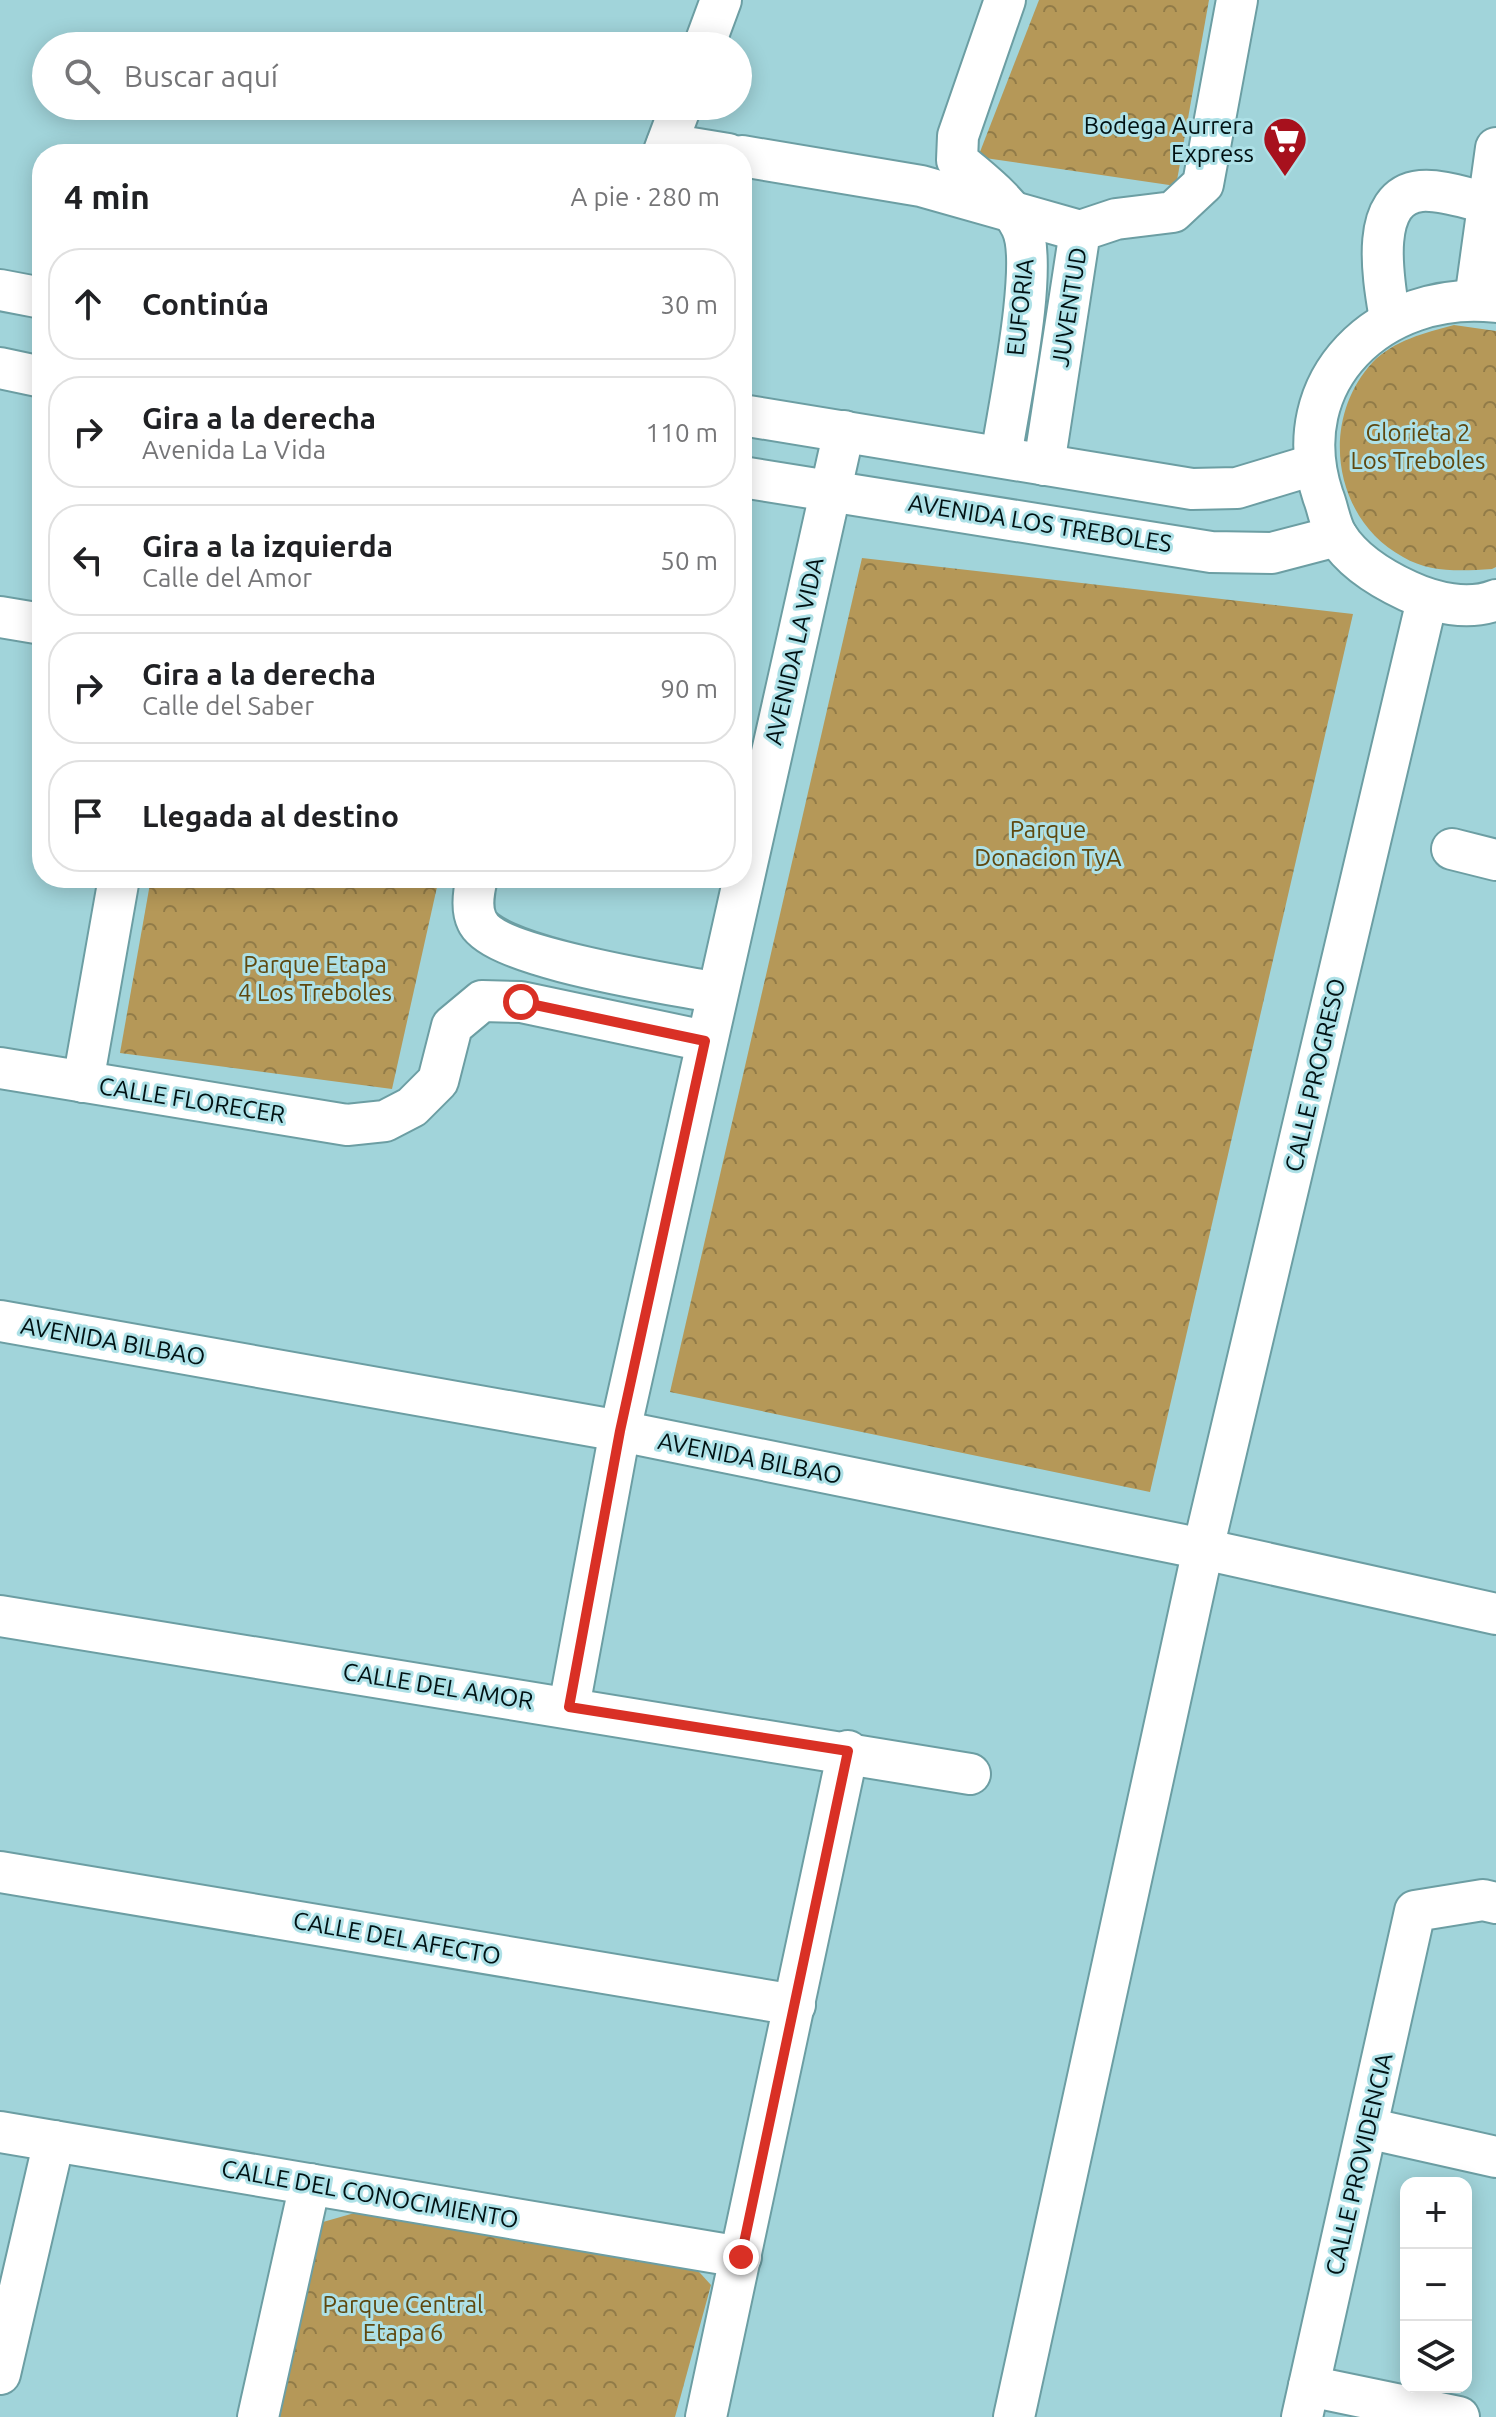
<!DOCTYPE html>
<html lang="es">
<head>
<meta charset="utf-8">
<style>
	body { margin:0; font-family:Ubuntu,sans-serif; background:#f2f2f2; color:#202124 }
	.controls { position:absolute; right:24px; bottom:24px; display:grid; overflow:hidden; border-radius:16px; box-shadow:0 4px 20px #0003 }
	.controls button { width:72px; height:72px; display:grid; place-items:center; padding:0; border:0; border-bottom:2px solid #e0e0e0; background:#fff; color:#202124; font:40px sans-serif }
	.stop { position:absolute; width:24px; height:24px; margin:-18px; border:6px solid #d93025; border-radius:50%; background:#fff }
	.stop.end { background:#d93025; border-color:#fff; box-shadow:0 2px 8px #0008 }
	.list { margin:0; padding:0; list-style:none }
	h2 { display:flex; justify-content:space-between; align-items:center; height:104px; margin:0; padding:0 32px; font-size:34px }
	h2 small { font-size:26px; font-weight:400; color:#757577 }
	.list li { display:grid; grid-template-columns:52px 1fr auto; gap:24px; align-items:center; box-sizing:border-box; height:112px; margin:0 16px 16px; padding:0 16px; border:2px solid #e0e0e0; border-radius:32px }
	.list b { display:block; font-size:30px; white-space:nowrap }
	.list p { margin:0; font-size:26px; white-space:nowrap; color:#757577 }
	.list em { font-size:26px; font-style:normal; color:#757577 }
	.icon { flex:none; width:44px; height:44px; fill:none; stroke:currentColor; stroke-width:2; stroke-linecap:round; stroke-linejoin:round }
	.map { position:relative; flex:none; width:1496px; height:2417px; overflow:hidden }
	.search { position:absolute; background:#fff; box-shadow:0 4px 20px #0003; left:32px; top:32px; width:720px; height:88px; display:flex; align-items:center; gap:20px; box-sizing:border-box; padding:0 28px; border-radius:44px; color:#757577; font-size:30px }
	.panel { position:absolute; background:#fff; box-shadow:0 4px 20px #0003; left:32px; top:144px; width:720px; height:744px; border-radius:32px }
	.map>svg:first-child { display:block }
	.park { fill:url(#park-crowns) }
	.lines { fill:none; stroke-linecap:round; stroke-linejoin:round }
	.minor-casing { stroke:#6c9ea3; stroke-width:44 }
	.minor { stroke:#fff; stroke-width:40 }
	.route { stroke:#d93025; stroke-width:10 }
	.labels { text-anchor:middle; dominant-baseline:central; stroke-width:6; stroke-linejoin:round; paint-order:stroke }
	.poi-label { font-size:24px; fill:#001113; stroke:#aee1e7; text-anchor:end }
	.street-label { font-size:24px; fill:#001113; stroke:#aee1e7 }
	.park-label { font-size:24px; fill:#5f480f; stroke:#aee1e7 }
</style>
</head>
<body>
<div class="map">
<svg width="1496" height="2417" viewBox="0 0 1496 2417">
	<defs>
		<pattern id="park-crowns" width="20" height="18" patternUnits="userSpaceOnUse" patternTransform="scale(2)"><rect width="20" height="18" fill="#b59858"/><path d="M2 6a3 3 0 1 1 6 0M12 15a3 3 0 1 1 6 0" fill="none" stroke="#917b48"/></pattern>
	</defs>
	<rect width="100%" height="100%" fill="#a1d4da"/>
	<g class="park">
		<path d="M1039,0h170l-33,186 -198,-29z"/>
		<path d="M1454,325l42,6v236l-4,2c-31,2 -62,4 -89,-12 -70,-38 -84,-136 -31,-194 22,-23 53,-30 82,-38z"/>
		<path d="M862,558l491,56 -203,878 -480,-100z"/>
		<path d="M151,878h288l-47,211 -272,-36z"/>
		<path d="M358,2212l332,50 21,23 -36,132h-397l30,-152 15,-43z"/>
	</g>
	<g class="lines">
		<g class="minor-casing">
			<g id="minor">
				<path d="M704,46l17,-46"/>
				<path d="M667,144l61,10"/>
				<path d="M663,154l18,-48"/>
				<path d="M742,156l179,30 159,45"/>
				<path d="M0,290l42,8"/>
				<path d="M1475,300l21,-152"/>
				<path d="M1496,302c-114,-13 -212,78 -173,194 5,12 7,29 14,40 16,26 45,43 71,55 26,12 60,20 88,9"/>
				<path d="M1390,319c-6,-36 -23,-123 31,-128 20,-2 47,8 67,12"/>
				<path d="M0,368l42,9"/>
				<path d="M742,415l450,74 45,-1 76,-23"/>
				<path d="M1001,457c7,-48 39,-194 20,-231 -13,-26 -43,-47 -64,-66l1,-24 47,-136"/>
				<path d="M1044,465l36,-234 36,-12 57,-7 30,-28 34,-184"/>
				<path d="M742,477l469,75 61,1 65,-17"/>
				<path d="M0,617l42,7"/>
				<path d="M1452,849l44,11"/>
				<path d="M477,878c-3,12 -6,31 0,43 16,37 196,63 240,72"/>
				<path d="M0,1068l347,57 38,-4 27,-14 26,-26 14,-55 30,-25 39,1 184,39"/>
				<path d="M83,1082l36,-204"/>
				<path d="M0,1321l620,110 583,118 293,65"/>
				<path d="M0,1616l970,158"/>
				<path d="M569,1707l51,-276 224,-1000"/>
				<path d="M0,1872l795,133"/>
				<path d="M1367,2128l129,29"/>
				<path d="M0,2132l741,125"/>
				<path d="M0,2374l54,-233"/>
				<path d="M1309,2386l150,31"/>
				<path d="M258,2417l52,-233"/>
				<path d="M706,2417l142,-666"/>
				<path d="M1014,2417l189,-868 224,-949"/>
				<path d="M1302,2417l113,-506 68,-11 13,3"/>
			</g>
		</g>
		<use href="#minor" class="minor"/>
	</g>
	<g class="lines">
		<path class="route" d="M521,1002l184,39 -85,390 -51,276 279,44 -107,506"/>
	</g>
	<defs>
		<g id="supermarket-pin" transform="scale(2.3)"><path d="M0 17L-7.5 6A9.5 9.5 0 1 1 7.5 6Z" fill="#a7111d" stroke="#aee1e7"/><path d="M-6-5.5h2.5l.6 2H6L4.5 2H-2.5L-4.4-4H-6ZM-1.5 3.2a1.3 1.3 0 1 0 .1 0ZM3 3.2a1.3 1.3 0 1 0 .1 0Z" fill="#fff"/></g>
	</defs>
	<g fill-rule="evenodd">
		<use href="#supermarket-pin" x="1285" y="139"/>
	</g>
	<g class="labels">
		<g class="poi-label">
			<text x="1254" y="125">Bodega Aurrera<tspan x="1254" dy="28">Express</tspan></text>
		</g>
		<g class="street-label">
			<text transform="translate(1020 307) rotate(-84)">EUFORIA</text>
			<text transform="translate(1069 307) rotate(-81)">JUVENTUD</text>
			<text transform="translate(1040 523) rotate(9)">AVENIDA LOS TREBOLES</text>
			<text transform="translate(794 651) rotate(-77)">AVENIDA LA VIDA</text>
			<text transform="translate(1315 1075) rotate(-77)">CALLE PROGRESO</text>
			<text transform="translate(192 1100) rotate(9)">CALLE FLORECER</text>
			<text transform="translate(113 1341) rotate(10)">AVENIDA BILBAO</text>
			<text transform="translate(750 1458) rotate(11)">AVENIDA BILBAO</text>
			<text transform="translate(438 1686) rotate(9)">CALLE DEL AMOR</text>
			<text transform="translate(397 1938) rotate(10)">CALLE DEL AFECTO</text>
			<text transform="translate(1359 2164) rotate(-77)">CALLE PROVIDENCIA</text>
			<text transform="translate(370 2194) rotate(10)">CALLE DEL CONOCIMIENTO</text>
		</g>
		<g class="park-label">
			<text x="1418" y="432">Glorieta 2<tspan x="1418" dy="28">Los Treboles</tspan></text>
			<text x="1048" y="829">Parque<tspan x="1048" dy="28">Donacion TyA</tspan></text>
			<text x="315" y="964">Parque Etapa<tspan x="315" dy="28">4 Los Treboles</tspan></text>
			<text x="403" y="2304">Parque Central<tspan x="403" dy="28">Etapa 6</tspan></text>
		</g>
	</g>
</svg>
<div class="controls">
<button>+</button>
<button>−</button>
<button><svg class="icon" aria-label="layers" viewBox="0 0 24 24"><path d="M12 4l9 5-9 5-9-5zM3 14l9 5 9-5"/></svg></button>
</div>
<div class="stop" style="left:521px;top:1002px"></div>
<div class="stop end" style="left:741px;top:2257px"></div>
<div class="search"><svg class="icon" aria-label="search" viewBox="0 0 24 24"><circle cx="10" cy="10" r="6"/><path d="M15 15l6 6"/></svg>Buscar aquí</div>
<section class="panel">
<h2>4 min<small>A pie · 280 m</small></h2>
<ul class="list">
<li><svg class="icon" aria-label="ahead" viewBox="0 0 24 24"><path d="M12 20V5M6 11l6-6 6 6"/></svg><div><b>Continúa</b></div><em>30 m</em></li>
<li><svg class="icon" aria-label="right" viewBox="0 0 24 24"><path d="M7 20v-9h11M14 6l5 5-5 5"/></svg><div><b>Gira a la derecha</b><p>Avenida La Vida</p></div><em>110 m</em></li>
<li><svg class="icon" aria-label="left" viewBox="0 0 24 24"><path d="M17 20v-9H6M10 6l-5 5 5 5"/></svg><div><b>Gira a la izquierda</b><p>Calle del Amor</p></div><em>50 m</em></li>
<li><svg class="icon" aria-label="right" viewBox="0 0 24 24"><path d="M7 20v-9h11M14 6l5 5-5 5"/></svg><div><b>Gira a la derecha</b><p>Calle del Saber</p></div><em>90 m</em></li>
<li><svg class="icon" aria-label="arrive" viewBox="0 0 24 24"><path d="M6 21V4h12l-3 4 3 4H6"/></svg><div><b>Llegada al destino</b></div></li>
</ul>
</section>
</div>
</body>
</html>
